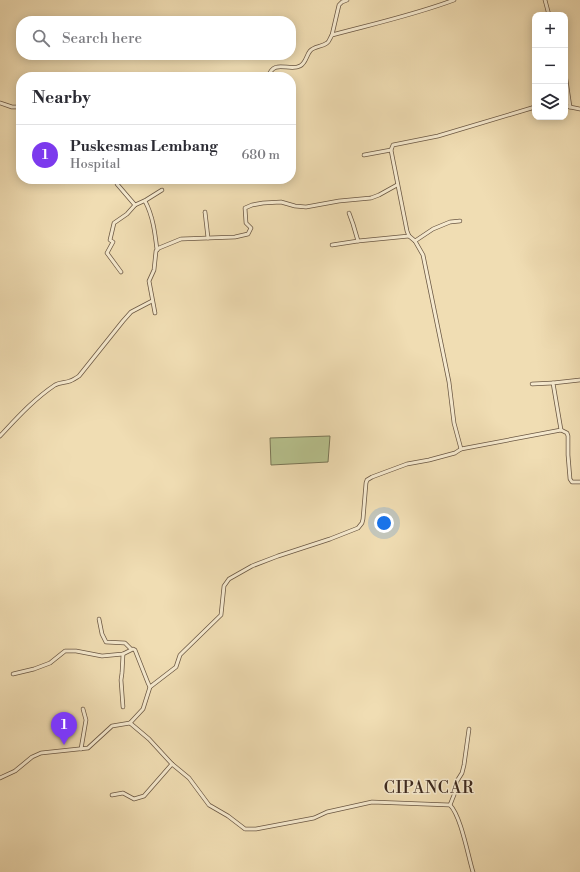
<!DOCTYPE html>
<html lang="en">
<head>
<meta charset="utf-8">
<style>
	body { margin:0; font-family:"Libre Bodoni",serif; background:#f2f2f3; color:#2b2b33 }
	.controls { position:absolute; right:12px; top:12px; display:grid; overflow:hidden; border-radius:8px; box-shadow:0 2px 10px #0003 }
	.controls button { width:36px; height:36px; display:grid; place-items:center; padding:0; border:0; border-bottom:1px solid #e1e1e2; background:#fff; color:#2b2b33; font:20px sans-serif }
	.you { position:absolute; left:384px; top:523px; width:14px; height:14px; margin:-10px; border:3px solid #fff; border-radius:50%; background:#1a73e8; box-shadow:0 0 0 6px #1a73e833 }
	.badge { display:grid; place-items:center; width:26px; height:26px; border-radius:50%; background:#7c3aed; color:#fff; font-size:13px; font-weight:700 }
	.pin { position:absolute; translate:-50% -33px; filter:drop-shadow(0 1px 2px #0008) }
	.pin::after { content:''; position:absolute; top:21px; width:14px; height:12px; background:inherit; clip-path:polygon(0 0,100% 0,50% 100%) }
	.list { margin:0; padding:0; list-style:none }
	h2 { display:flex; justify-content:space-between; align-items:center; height:52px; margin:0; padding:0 16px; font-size:17px }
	h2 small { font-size:13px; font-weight:400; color:#7c7c81 }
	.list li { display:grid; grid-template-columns:26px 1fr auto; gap:12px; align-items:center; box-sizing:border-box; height:60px; padding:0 16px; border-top:1px solid #e1e1e2 }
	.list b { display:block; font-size:15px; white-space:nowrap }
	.list p { margin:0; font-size:13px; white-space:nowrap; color:#7c7c81 }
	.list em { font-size:13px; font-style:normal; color:#7c7c81 }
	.icon { flex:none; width:22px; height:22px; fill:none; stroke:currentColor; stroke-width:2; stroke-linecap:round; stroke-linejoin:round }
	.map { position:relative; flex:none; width:580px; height:872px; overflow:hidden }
	.search { position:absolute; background:#fff; box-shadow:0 2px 10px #0003; left:16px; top:16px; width:280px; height:44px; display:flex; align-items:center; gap:10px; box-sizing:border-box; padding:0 14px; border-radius:16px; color:#7c7c81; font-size:15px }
	.panel { position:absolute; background:#fff; box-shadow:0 2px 10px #0003; left:16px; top:72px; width:280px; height:112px; border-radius:16px }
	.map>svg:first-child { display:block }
	.green { fill:#b7c28e; stroke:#7a7656 }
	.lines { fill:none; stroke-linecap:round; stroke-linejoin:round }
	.street-casing { stroke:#6a5743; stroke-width:4.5 }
	.street { stroke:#f5e9ce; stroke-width:3 }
	.labels { text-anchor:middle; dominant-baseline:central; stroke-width:3; stroke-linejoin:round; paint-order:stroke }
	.quarter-label { font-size:16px; letter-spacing:1px; fill:#3e2a1e; stroke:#f5e9ce }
</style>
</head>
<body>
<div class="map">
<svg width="580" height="872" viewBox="0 0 580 872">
	<rect width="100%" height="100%" fill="#f0ddb3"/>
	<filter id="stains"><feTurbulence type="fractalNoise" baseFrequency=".005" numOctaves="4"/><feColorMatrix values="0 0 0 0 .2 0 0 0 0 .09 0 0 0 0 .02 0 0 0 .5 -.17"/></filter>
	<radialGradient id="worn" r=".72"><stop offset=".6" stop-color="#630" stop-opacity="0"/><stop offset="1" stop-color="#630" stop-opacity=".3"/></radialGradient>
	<path class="green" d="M330,436l-2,26 -57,3 -1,-27z"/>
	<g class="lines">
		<g class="street-casing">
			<g id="street">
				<path d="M545,0l4,15"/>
				<path d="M332,35l7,-30 3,-3 5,-2"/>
				<path d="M565,73l5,34"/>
				<path d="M268,77c6,-19 21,-5 32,-11 6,-3 6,-10 10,-15 4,-5 12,-4 17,-8 2,-1 3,-5 5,-8 41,-11 82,-20 122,-35"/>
				<path d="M0,103l12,4h9"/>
				<path d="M565,106l15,3"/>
				<path d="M364,155l27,-5"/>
				<path d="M117,184l18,21 11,-5 16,-10"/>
				<path d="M145,201c8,15 10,32 12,49"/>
				<path d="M205,212l3,26"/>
				<path d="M349,213l4,11 5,17"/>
				<path d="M415,241l18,-12 17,-7 10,-1"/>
				<path d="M332,245l26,-4 51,-5"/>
				<path d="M121,272l-14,-19 6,-11 -3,-2 4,-17 13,-9 8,-9"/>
				<path d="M155,313l-6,-32 5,-11 2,-19 3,-3 22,-9 54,-2 13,-3 3,-6 -5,-5 -1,-15 7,-3 11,-2 18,-1 14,4 11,1 33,-6 32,-3 8,-3 18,-10"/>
				<path d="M532,384l21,-1"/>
				<path d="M561,430l-8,-47 27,-3"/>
				<path d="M0,436c17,-18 34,-37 55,-51 5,-3 10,-2 15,-4 3,-1 6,-3 9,-5l44,-55 8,-9 21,-11"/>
				<path d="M461,449l-7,-26 -5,-41 -26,-127 -8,-14 -6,-5 -2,-5 -16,-81 2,-5 45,-9 97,-29"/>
				<path d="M99,619l3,15 4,8 19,1 6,6"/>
				<path d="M123,654l-1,19 -1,7 2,27"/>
				<path d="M13,674l21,-5 16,-6 15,-12h11l26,5 21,-2 10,-5 2,1 13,33 2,4"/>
				<path d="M130,723l13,-14 7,-22 26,-20 4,-12 3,-3 38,-37 3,-29 5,-7 23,-13 26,-10 52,-17 28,-11 4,-5 1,-4 3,-36 1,-3 5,-3 35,-13 22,-4 26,-7 6,-4 100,-19 6,3 1,3v19l2,24 2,3h8"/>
				<path d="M81,749l5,-29 -3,-11"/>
				<path d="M0,778l15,-7 17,-14 9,-4 47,-5 24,-22 18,-3 19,16 23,25 17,14 20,27 19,11 17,13h11l58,-11 13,-6 45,-10 78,3c11,11 18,51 23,67"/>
				<path d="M112,795l11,-2 11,6 10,-3 28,-32"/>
				<path d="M450,805l4,-10 3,-14 5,-8 2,-8 5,-36"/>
			</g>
		</g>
		<use href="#street" class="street"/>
	</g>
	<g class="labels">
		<g class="quarter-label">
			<text x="429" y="788">CIPANCAR</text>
		</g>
	</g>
	<rect width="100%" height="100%" filter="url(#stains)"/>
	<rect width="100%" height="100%" fill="url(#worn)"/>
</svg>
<div class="controls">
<button>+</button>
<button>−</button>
<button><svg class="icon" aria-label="layers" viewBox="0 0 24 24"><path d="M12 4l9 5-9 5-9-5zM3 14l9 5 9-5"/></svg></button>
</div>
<div class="you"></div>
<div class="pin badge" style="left:64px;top:745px">1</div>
<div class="search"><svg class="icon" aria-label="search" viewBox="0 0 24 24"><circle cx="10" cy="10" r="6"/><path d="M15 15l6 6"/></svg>Search here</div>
<section class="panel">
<h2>Nearby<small></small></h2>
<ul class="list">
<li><span class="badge">1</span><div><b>Puskesmas Lembang</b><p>Hospital</p></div><em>680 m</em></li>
</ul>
</section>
</div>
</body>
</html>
